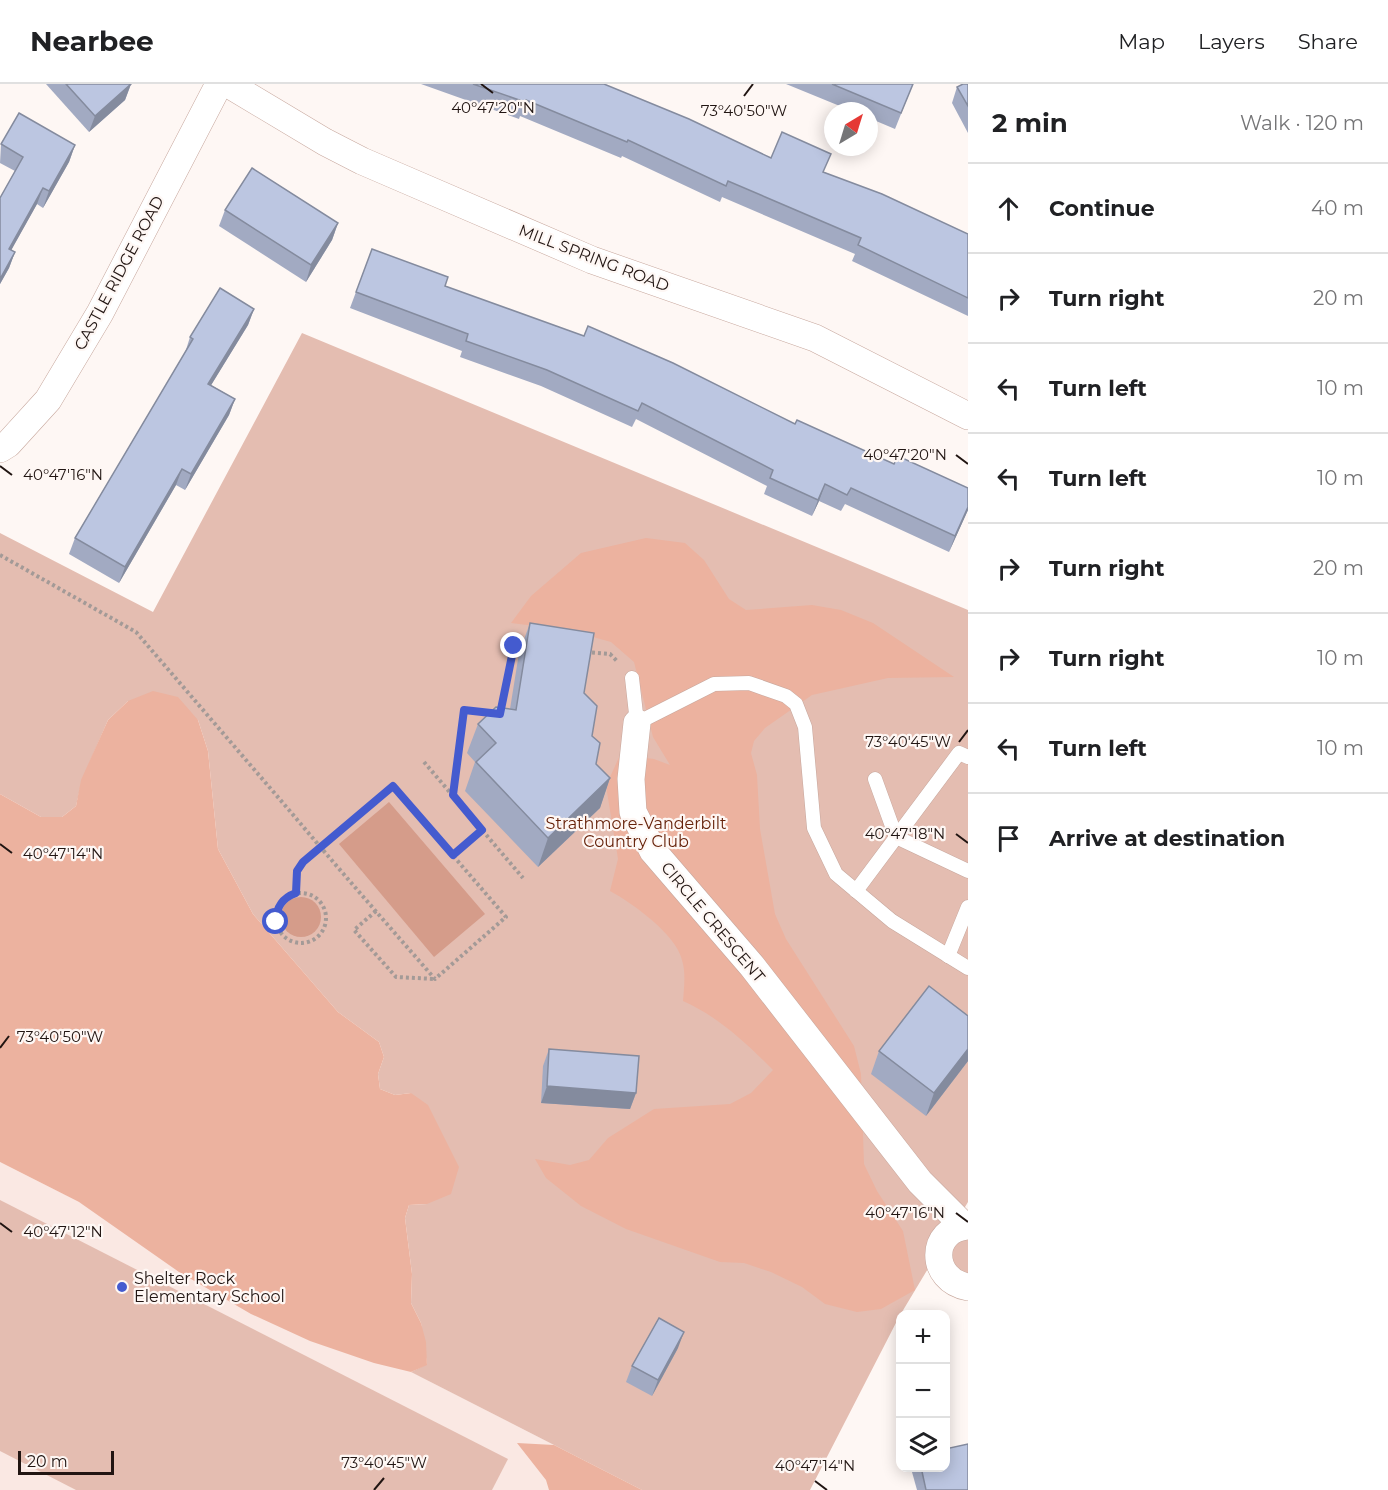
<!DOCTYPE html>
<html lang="en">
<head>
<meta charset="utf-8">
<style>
	body { margin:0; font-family:Montserrat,sans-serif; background:#f6f6f6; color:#202124 }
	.controls { position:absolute; right:18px; bottom:18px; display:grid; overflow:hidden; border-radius:12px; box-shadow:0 3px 15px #0003 }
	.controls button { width:54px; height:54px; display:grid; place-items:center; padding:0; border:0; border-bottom:2px solid #e0e0e0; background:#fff; color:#202124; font:30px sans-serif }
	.compass { position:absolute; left:824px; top:18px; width:54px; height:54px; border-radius:50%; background:#fff; box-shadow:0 3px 15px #0003; rotate:38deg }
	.scale { position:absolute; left:18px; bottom:15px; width:96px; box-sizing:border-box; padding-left:6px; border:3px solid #211512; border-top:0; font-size:16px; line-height:21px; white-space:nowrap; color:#211512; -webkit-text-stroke:4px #fef7f4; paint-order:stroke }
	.stop { position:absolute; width:18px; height:18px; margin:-14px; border:4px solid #445bcf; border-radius:50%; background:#fff }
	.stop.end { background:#445bcf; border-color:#fff; box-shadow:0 2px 6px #0008 }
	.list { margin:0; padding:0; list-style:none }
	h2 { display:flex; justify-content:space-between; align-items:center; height:78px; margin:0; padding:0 24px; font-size:26px }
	h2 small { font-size:20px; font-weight:400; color:#757577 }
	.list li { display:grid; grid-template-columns:39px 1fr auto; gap:18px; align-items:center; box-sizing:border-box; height:90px; padding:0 24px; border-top:2px solid #e0e0e0 }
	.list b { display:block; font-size:22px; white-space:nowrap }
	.list em { font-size:20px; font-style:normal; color:#757577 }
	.icon { flex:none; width:33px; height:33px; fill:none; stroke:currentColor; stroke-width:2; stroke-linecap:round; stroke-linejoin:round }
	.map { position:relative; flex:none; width:968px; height:1406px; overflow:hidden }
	header { display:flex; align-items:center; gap:36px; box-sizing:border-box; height:84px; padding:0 30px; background:#fff; border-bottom:2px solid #e0e0e0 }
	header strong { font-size:28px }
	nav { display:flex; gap:33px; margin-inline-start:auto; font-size:21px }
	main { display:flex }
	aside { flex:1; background:#fff }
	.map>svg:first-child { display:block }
	.built { fill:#fae8e3 }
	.green { fill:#e4bdb1 }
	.forest { fill:#ecb29f }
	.water { fill:#d59c8a }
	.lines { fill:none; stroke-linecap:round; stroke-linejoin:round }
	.lane-casing { stroke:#c7a79d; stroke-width:15 }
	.street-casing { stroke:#c7a79d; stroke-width:28 }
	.path { stroke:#a39a97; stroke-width:4; stroke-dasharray:3 3; stroke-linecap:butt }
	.lane { stroke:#fff; stroke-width:14 }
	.street { stroke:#fff; stroke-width:27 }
	.wall { fill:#a2aac2 }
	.shaded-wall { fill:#848b9e }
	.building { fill:#bcc6e1; stroke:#848b9e; stroke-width:1.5 }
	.route { stroke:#445bcf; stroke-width:8 }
	.ticks { fill:none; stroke:#211512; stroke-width:2 }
	.poi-dot { fill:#445bcf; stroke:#fef7f4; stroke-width:2 }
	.labels { text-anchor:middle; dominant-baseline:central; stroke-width:4.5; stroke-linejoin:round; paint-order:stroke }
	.street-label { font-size:16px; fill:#211512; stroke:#fef7f4 }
	.park-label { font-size:16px; fill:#66220a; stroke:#fef7f4 }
	.poi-label { font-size:16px; fill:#211512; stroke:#fef7f4; text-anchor:start }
	.ticks-label { font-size:15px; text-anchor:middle; fill:#211512; stroke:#fef7f4; stroke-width:4.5; stroke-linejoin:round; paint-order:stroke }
</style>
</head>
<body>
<header>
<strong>Nearbee</strong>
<nav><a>Map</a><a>Layers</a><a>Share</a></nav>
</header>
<main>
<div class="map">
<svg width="968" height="1406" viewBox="0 0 968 1406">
	<rect width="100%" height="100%" fill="#fef7f4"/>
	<path class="built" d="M0,1078l79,40 563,288h-642z"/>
	<g class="green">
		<path d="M302,249l666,277v592l-17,28 17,-4v61l-30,-35 -39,65 -89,173h-168l-231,-118 16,-8 -6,-41 -10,-20 1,-29 -7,-56 4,-13 18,-1 -16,-111 -16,2 -15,-6 -2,-15 6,-17 -5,-15 -41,-30 -85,-98 -35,-65 -10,-98 -10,-31 -70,-19 -20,19 -26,60 -6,26 -14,11h-21l-41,-23v-261l153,79z"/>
		<path d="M0,1116l508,259 -16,31h-416l-76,-39z"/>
	</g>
	<g class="forest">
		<path d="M646,454l39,5 19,17 25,39 17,11 66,-5 29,5 32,13 81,54 -66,1 -76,17 -47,33 -11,13 -3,12 6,22 3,54 15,85 11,25 68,107 7,28 3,90 13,27 26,40 12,59 -34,19 -24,3 -32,-8 -23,-17 -31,-15 -27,-9 -24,-1 -94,-33 -45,-23 -35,-28 -11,-19 35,6 19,-5 19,-22 46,-29 76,-5 21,-11 22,-23c-27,-27 -54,-53 -90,-69 1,-13 3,-28 -1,-41 -6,-26 -50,-57 -72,-69l8,-32 -12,-73 14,-31 34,4 16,6 -17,-28 -19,-75 -23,-20 -43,-12 -57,-7 20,-27 50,-43z"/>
		<path d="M153,607l25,6 20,23 10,31 10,98 35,65 85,98 41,30 5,15 -6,17 2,15 15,6 16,-2 17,12 31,62 -8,27 -24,10 -18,1 -4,13 7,56 -1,29 10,20 5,19 1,23 -16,7 -37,-9 -64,-22 -59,-27 -72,-42 -100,-70 -79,-40v-368l41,23h21l14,-11 5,-26 27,-60 20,-19z"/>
		<path d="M517,1359l37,2 88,45h-93l-3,-10z"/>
	</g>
	<g class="water">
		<path d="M389,718l96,112 -51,43 -95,-113z"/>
		<circle cx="301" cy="833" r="20"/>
	</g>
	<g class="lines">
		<g class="lane-casing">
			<g id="lane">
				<path d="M632,594l5,45 77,-39 35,-1 37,13 10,8 9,23 9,101 22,46 56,47 76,47"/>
				<path d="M875,695l21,58 72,34"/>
				<path d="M856,807l103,-138 9,4"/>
				<path d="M948,872l20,-49"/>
			</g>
		</g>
		<g class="street-casing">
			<g id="street">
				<path d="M228,0l97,58 37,19 230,99 223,78 153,78"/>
				<path d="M0,365l8,-5 40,-44 52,-87 119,-229"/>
				<path d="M637,639l-6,56 2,33 20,39 99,115 168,216 38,38"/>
				<path d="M968,1142c-39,3 -39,54 0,61"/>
			</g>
		</g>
		<g class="path">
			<path d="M0,471l136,77 153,178c48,57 97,113 146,169l71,-62 -113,-131c-17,15 -88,68 -95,84 -3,6 -1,16 -2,23"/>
			<path d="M586,568l24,2 7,7"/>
			<path d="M500,629l14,-67 11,1"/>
			<path d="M424,678l99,116"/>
			<path d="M452,711l12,-85 30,4"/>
			<path d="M453,771l29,-25"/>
			<circle cx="301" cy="834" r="25"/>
			<path d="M376,827l-22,19 42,47 39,2"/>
		</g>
		<use href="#lane" class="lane"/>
		<use href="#street" class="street"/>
	</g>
	<g class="wall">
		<path d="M46,0h85l-6,16 -36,32z"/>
		<path d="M421,0h183l167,74 53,14 144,62v82l-116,-55 3,-7 -133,-57 -2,5 -98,-46 -1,2 -101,-42 -1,3z"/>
		<path d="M786,0h127l-18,45 -26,-11v-7h-17z"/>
		<path d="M968,0v49l-16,-30 5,-16z"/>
		<path d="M1,60l74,1 -6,17 -26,46 -6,-4 -26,46 4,2 -6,16 -9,16v-86l15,-27 -15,-8z"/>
		<path d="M225,126l113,13 -6,17 -26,42 -87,-56z"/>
		<path d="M372,165l73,37 350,138 173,86 -19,42 -104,-48 -4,7 -22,-10 -7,15 -48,-22 3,-8 -131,-67 -4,8 -91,-41 -81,-29 2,-6 -112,-43z"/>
		<path d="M254,225l-6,16 -37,60 24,14 -6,16 -44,75 -9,-5 -57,98 -50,-29 6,-16 110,-185 5,-16z"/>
		<path d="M530,539l54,70 12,71 14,14 -10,30 -62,59 -73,-76 10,-29 -8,-9 11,-29 32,-15 9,-56z"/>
		<path d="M968,932v45l-42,55 -55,-42 8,-23z"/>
		<path d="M549,965l87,44 -6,16 -89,-6 2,-37z"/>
		<path d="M678,1264l-26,48 -26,-14 6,-16z"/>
		<path d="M914,1383h7l47,23h-51l-5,-18z"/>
	</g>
	<g class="shaded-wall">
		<path d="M131,0l-6,16 -36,32 6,-16z"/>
		<path d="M75,61l-6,17 -26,46 6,-17z"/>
		<path d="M43,104l-6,16 -34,61 6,-16z"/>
		<path d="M338,139l-6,17 -26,42 5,-17z"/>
		<path d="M15,168l-6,16 -9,16v-5z"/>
		<path d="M254,225l-6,16 -46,75 6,-16z"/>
		<path d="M235,315l-6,16 -44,75 6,-16z"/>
		<path d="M182,385l-6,16 -57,98 6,-16z"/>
		<path d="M825,400l-6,17 -7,15 6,-16z"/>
		<path d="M968,423v3l-19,42 6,-16z"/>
		<path d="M610,694l-10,30 -62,59 10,-29z"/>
		<path d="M968,965v12l-42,55 8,-23z"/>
		<path d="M547,1002l89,7 -6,16 -89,-6z"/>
		<path d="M684,1248l-6,16 -26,48 6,-16z"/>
	</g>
	<g class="building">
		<path d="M66,0h65l-36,32z"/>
		<path d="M473,0h131l85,35 82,39 11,-26 49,22 -8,18 59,22 86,40v64l-110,-53 3,-7 -133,-57 -2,5 -98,-46 -1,2 -101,-42 -1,2z"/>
		<path d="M832,0h81l-12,29z"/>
		<path d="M963,0h5v22l-11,-19z"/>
		<path d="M19,29l56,32 -26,46 -6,-3 -34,61 6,3 -15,27v-81l23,-41 -22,-13z"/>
		<path d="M252,84l86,55 -27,42 -86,-55z"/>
		<path d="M372,165l76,28 -3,9 139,50 4,-10 85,37 122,61 2,-4 97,44 4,-8 70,32v19l-13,29 -104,-48 -4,7 -22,-11 -7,16 -48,-22 3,-8 -131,-67 -4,8 -91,-41 -81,-29 2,-7 -112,-42z"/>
		<path d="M220,204l34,21 -46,75 27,15 -44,75 -9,-5 -57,98 -50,-29 118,-199 -3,-2z"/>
		<path d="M530,539l64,10 -10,60 13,13 -5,30 8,7 -4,21 14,14 -62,60 -72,-76 20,-19 -18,-19 18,-17 20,3z"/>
		<path d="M929,902l39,30v33l-34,44 -55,-42z"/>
		<path d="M549,965l90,7 -3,37 -89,-7z"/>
		<path d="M659,1234l25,14 -26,48 -26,-14z"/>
		<path d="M968,1360v46h-42l-5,-23h24v-18z"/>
	</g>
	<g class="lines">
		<path class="route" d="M276,838c0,-15 6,-24 20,-29l1,-22 6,-9 90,-76 60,69 29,-25 -29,-35 11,-85 36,4 14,-68"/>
	</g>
	<path class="ticks" d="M481,0l12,9M744,12l9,-12M956,371l12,9M0,382l12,9M959,658l9,-12M956,750l12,9M0,760l12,9M0,964l9,-12M956,1129l12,9M0,1139l12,9M815,1397l12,9M374,1406l10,-12"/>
	<circle class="poi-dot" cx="122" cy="1203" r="6"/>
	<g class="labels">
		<g class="street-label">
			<text transform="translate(594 174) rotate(21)">MILL SPRING ROAD</text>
			<text transform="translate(119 189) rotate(-62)">CASTLE RIDGE ROAD</text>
			<text transform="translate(713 838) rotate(50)">CIRCLE CRESCENT</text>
		</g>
		<g class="park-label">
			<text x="636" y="739">Strathmore-Vanderbilt<tspan x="636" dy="18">Country Club</tspan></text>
		</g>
		<g class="poi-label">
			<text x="134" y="1194">Shelter Rock<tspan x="134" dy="18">Elementary School</tspan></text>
		</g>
	</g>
	<g class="ticks-label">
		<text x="493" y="29">40°47'20"N</text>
		<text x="744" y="32">73°40'50"W</text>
		<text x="905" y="376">40°47'20"N</text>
		<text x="63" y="396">40°47'16"N</text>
		<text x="908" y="663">73°40'45"W</text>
		<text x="905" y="755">40°47'18"N</text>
		<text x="63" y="775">40°47'14"N</text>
		<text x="60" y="958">73°40'50"W</text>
		<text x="905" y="1134">40°47'16"N</text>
		<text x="63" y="1153">40°47'12"N</text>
		<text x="384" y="1384">73°40'45"W</text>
		<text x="815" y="1387">40°47'14"N</text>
	</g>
</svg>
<div class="controls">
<button>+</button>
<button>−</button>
<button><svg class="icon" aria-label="layers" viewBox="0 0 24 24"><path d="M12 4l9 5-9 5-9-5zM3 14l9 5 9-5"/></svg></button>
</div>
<svg class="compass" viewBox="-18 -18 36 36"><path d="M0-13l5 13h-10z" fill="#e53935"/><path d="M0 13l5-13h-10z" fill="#757577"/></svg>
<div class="scale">20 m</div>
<div class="stop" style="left:276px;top:838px"></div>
<div class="stop end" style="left:514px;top:562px"></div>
</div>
<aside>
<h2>2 min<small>Walk · 120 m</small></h2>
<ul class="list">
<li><svg class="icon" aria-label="ahead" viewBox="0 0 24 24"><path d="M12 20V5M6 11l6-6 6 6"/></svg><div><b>Continue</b></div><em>40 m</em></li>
<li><svg class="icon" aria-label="right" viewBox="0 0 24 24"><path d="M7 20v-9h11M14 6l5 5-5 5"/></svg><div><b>Turn right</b></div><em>20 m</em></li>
<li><svg class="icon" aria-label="left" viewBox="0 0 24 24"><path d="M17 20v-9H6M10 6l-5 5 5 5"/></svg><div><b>Turn left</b></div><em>10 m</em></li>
<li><svg class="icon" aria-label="left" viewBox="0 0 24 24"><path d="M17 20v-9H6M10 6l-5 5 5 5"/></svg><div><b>Turn left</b></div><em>10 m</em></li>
<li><svg class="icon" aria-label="right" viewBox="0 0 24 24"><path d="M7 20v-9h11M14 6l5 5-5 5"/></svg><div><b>Turn right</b></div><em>20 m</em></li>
<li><svg class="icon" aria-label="right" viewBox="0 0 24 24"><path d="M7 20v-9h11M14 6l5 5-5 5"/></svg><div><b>Turn right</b></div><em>10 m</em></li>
<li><svg class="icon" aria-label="left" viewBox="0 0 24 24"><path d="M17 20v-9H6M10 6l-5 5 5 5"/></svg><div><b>Turn left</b></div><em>10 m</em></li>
<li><svg class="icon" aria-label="arrive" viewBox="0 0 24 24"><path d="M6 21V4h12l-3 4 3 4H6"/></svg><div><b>Arrive at destination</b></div></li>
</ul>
</aside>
</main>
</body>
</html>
